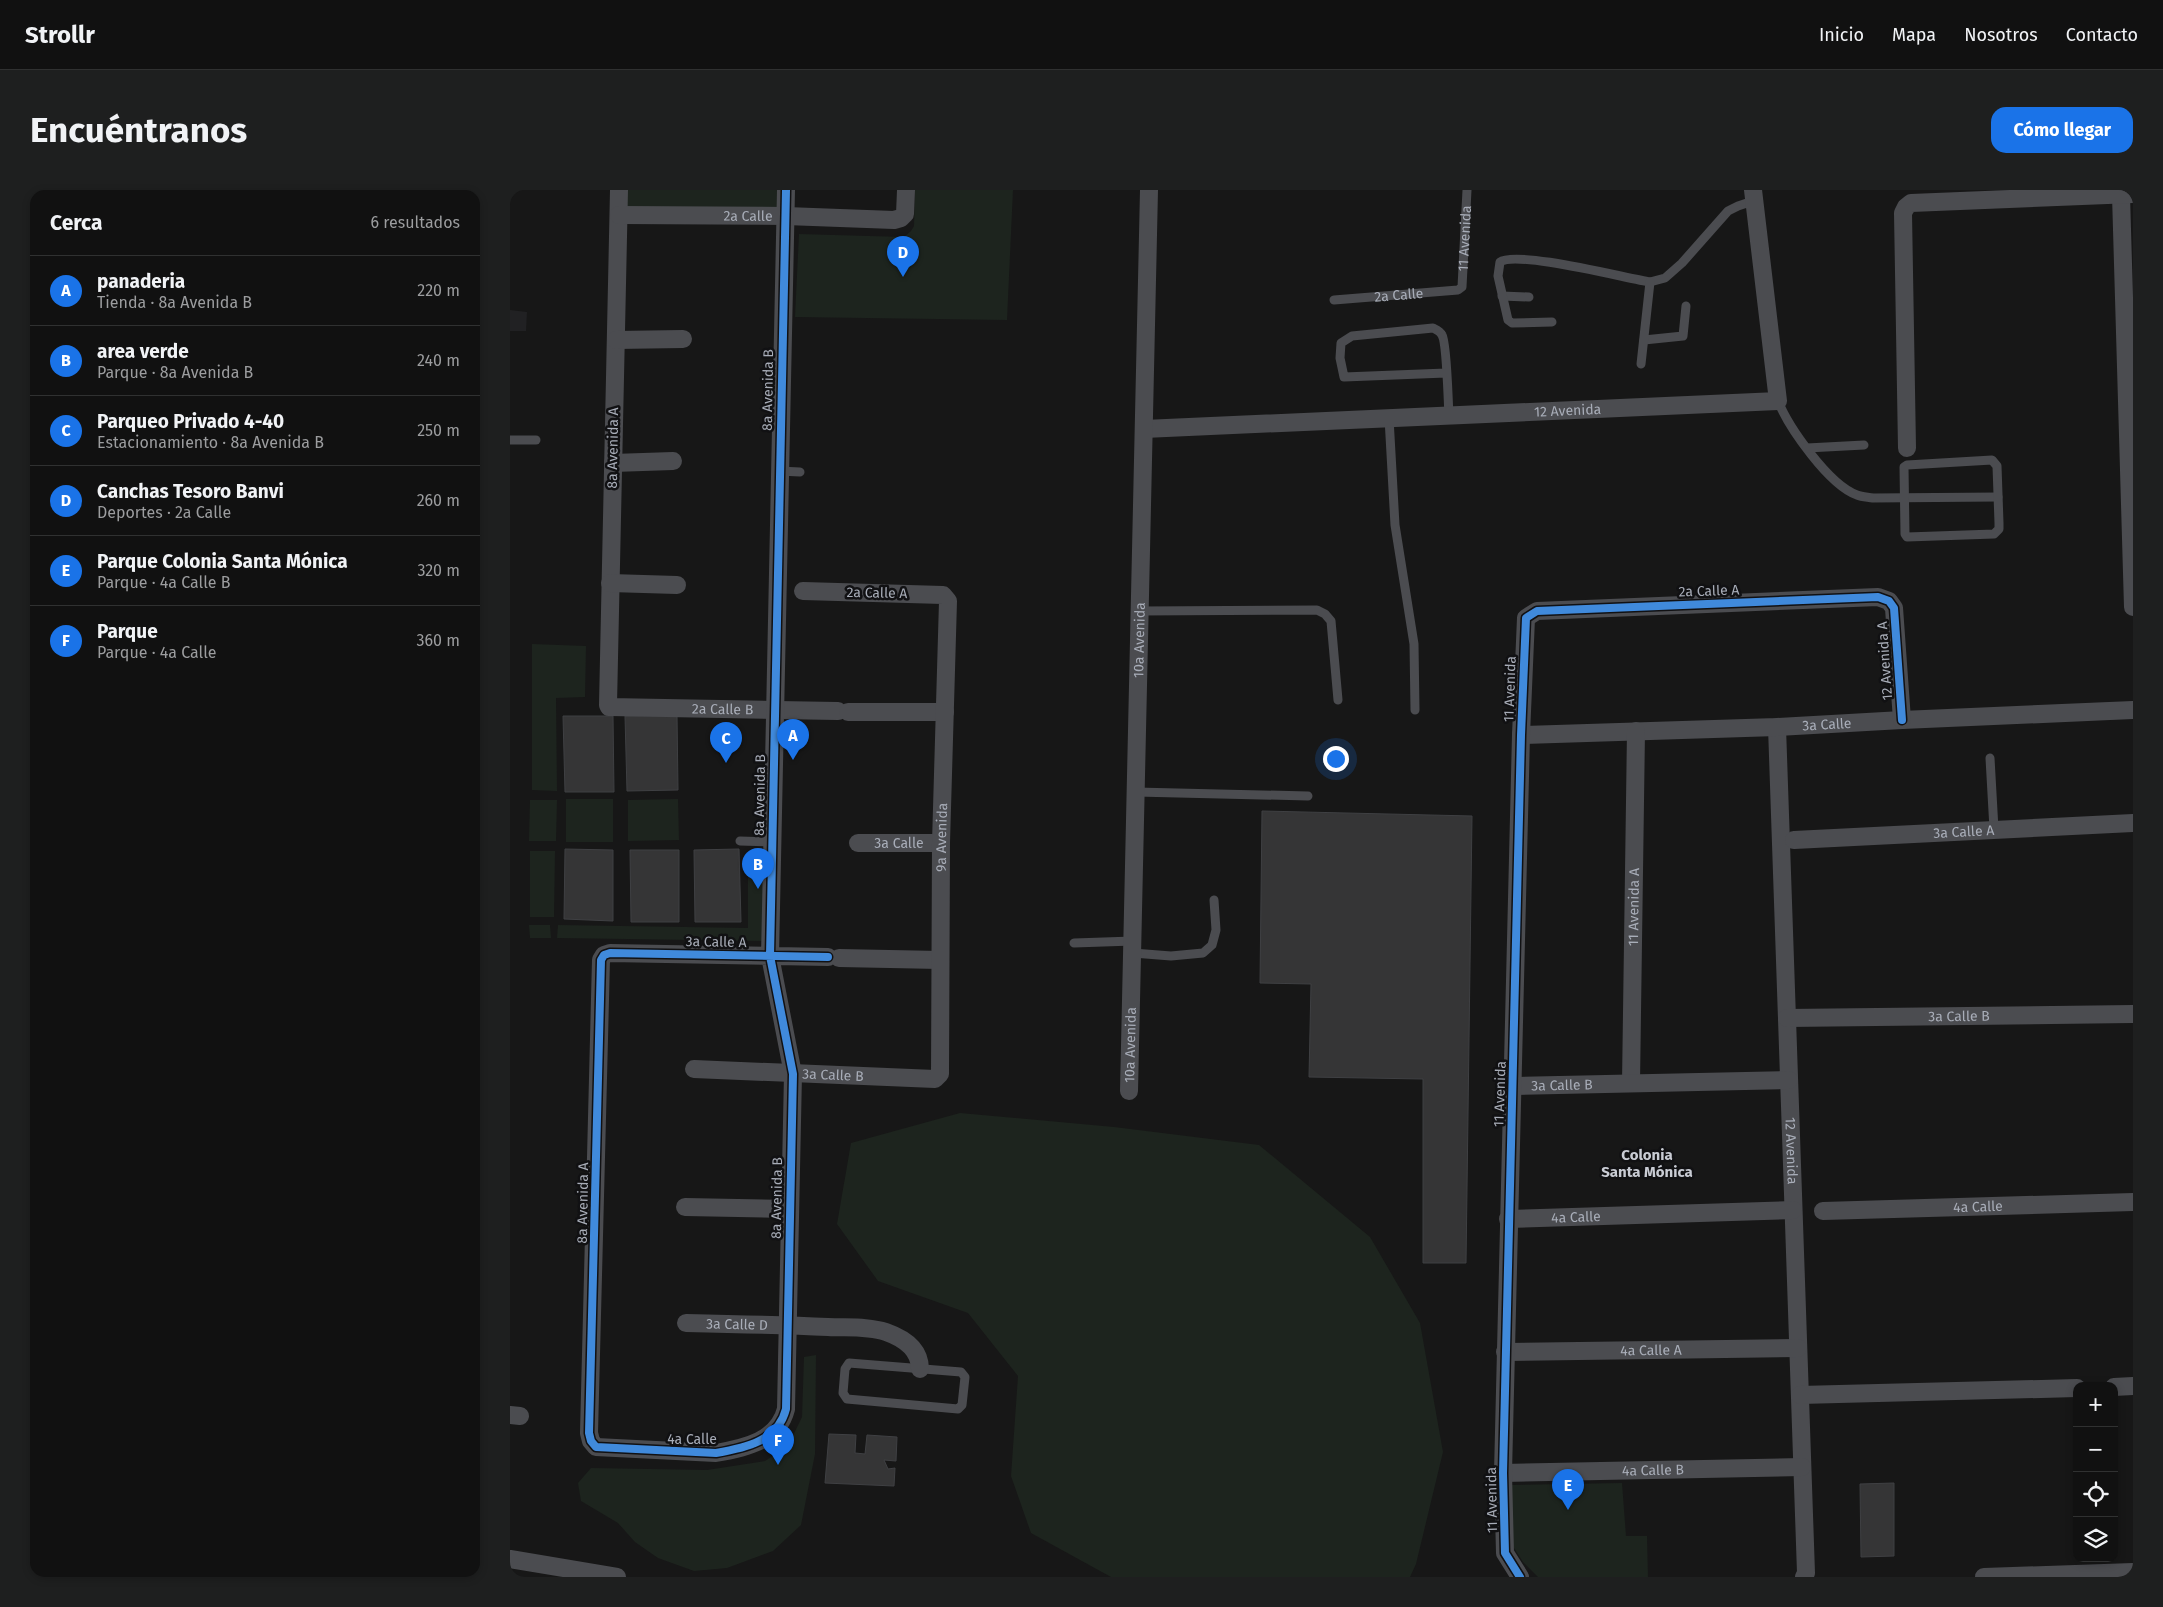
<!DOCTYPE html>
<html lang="es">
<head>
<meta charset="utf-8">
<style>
	body { margin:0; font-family:"Fira Sans",sans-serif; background:#1e1f1f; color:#f1f3f6 }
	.controls { position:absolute; right:15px; bottom:15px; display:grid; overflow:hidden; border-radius:10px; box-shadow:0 2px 8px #0003 }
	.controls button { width:45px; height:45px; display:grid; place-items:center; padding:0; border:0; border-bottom:1px solid #303131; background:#111; color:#f1f3f6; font:25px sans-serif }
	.you { position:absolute; left:825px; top:568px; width:18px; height:18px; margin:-12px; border:4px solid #fff; border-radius:50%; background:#1a73e8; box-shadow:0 0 0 8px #1a73e833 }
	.badge { display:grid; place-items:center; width:32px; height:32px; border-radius:50%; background:#1a73e8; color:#fff; font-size:16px; font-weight:700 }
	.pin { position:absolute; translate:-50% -41px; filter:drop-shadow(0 1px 2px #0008) }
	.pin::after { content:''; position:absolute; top:26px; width:18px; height:15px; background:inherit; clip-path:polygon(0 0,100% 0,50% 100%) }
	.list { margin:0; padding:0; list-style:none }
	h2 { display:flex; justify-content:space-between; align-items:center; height:65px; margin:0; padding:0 20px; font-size:21px }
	h2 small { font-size:16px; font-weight:400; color:#9c9d9f }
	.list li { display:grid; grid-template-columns:32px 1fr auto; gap:15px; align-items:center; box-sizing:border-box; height:70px; padding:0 20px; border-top:1px solid #303131 }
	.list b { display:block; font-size:19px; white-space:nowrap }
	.list p { margin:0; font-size:16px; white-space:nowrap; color:#9c9d9f }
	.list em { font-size:16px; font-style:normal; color:#9c9d9f }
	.icon { flex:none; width:28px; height:28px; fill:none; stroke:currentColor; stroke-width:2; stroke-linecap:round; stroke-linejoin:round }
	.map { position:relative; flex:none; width:1623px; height:1387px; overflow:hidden; border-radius:15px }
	header { display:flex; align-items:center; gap:30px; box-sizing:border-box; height:70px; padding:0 25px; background:#111; border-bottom:1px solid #303131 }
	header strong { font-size:24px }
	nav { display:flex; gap:28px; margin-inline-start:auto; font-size:18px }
	.intro { display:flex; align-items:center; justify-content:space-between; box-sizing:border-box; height:120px; padding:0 30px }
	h1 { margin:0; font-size:35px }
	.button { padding:12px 22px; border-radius:15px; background:#1a73e8; color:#fff; font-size:18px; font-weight:700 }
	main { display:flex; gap:30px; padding:0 30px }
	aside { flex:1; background:#111; border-radius:15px; box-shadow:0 2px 8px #0003 }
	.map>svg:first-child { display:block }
	.built { fill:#212123 }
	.green { fill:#1d241e }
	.building { fill:#353536; stroke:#3f4043 }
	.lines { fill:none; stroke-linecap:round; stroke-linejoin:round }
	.service { stroke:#4b4c50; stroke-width:9 }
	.minor { stroke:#4b4c50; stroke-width:18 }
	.cycleway-casing { stroke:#111113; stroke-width:11 }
	.cycleway { stroke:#408adc; stroke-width:8 }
	.labels { text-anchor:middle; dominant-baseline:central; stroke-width:5; stroke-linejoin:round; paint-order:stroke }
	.street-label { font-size:14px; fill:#a8adb8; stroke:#111113 }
	.neighbourhood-label { font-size:15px; font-weight:bold; fill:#c9ccd4; stroke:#111113 }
</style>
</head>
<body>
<header>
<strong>Strollr</strong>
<nav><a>Inicio</a><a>Mapa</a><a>Nosotros</a><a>Contacto</a></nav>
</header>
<div class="intro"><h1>Encuéntranos</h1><a class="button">Cómo llegar</a></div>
<main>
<aside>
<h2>Cerca<small>6 resultados</small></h2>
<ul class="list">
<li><span class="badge">A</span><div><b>panaderia</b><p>Tienda · 8a Avenida B</p></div><em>220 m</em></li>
<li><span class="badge">B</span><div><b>area verde</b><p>Parque · 8a Avenida B</p></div><em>240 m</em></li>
<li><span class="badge">C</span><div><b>Parqueo Privado 4-40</b><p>Estacionamiento · 8a Avenida B</p></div><em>250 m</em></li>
<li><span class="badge">D</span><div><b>Canchas Tesoro Banvi</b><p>Deportes · 2a Calle</p></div><em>260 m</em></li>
<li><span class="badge">E</span><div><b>Parque Colonia Santa Mónica</b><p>Parque · 4a Calle B</p></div><em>320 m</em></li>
<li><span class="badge">F</span><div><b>Parque</b><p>Parque · 4a Calle</p></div><em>360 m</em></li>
</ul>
</aside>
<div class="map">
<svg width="1623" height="1387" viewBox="0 0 1623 1387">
	<rect width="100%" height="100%" fill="#171717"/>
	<path class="built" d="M0,120l17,2 -1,19h-16z"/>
	<g class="green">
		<path d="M115,0h156l-1,21 -155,-1z"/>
		<path d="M405,0h98l-6,130 -212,-3 4,-83 105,3 7,-6 3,-5z"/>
		<path d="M22,454l54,2 -1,51 -29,1 1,93 -25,-1z"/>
		<rect x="56" y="609" width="47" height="43"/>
		<path d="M168,609l1,41 -51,1v-41z"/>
		<path d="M20,610h27l-1,41h-27z"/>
		<path d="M20,661h25l-1,66h-24z"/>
		<path d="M258,661v90l-211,-3 1,-13 190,3v-76z"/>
		<path d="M19,735h21l1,13h-21z"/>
		<path d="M450,923l154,14 145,18 111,92 50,86 23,129 -27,112 -6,13h-299l-80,-44 -20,-57 7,-100 -50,-63 -90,-32 -41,-57 14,-81z"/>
		<path d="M306,1165l-1,99 -14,71 -28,26 -46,17 -33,3 -36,-13 -23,-16 -17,-19 -37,-22 -3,-18 13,-15 116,2 58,-9 23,-15 14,-29 2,-60z"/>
		<path d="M1112,1293l4,53h21l1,41h-110l-15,-15 -11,-17v-60z"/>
	</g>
	<g class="building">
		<path d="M167,525l1,75 -51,1 -2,-75z"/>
		<path d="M53,526h50l1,76h-49z"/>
		<path d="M752,621l210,5 -6,447h-43v-184l-114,-2 2,-93 -51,-1z"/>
		<path d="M55,659l48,1v71l-49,-2z"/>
		<path d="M229,659l2,73h-46l-1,-72z"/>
		<path d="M120,660h49v72h-48z"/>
		<path d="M319,1244l27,1 -1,18 10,1 2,-19 30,2 -1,24 -12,-1 4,9 7,-1 -1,18 -69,-3z"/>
		<path d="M1384,1293v73l-33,1 -1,-73z"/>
	</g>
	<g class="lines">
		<g class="service">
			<path d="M992,106l27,1"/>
			<path id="s1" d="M824,110l124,-10 4,-3 5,-97"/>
			<path d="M1042,132l-40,1 -4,-3 -10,-44 2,-14c16,-12 125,16 150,20l15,-4 17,-15 46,-52 10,-5 15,-5"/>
			<path d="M1134,150l39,-4 3,-30"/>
			<path d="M1131,174l9,-82"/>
			<path d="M936,183l-102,4 -4,-19 1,-15 11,-7 81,-8c4,2 7,3 9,7 5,8 6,67 7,80"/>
			<path d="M1268,211c11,27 51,84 79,94 5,2 11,2 16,3l125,-1"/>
			<path d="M879,228l6,107 19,119 1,66"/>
			<path d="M0,250h26"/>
			<path d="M1297,258l57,-3"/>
			<path d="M1482,270l5,6 2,57v6l-5,5 -87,3 -2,-3 -1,-67 3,-2z"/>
			<path d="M269,281l21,1"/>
			<path d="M630,421l177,-1 8,4 6,7 7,79"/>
			<path d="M1480,568l4,71"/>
			<path d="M626,602l172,4"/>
			<path d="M230,651l32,1"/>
			<path d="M564,753l59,-2"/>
			<path d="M623,763l38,3 32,-3 9,-8 4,-15 -2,-30"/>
			<path d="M339,1173l112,9 4,5 -3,28 -4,4 -111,-10 -4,-6 2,-24z"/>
		</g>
		<g class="minor">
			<path id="s2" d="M109,0l-11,515 1,2 229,4"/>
			<path d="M276,0l-16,766 23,118 -7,335c-8,32 -41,39 -70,44l-120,-6 -5,-6 -2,-8 12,-473 3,-5 6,-2 218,4"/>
			<path d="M1611,5l12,412"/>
			<path id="s3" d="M109,25l167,1 108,4 7,-2 4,-4 1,-24"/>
			<path d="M106,150l67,-1"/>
			<path id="s4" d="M634,239l634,-28 -25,-211"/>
			<path d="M1397,258l-4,-235 3,-6 5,-4 222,-9"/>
			<path d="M103,273l60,-2"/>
			<path d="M100,393l67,2"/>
			<path d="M338,522h97"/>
			<path id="s5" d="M1267,537l29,846 -2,4"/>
			<path id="s6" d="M1011,545l256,-8 125,-7 231,-10"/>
			<path id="s7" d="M1284,650l339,-17"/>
			<path id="s8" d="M348,653h83"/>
			<path d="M329,768l101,2"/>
			<path id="s9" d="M1277,828l346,-4"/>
			<path id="s10" d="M184,879l241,10 5,-5 1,-231 7,-242 -5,-6 -140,-4"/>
			<path id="s11" d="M1121,893l5,-352"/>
			<path id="s12" d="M1004,896l275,-6"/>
			<path id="s13" d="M619,901l20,-901"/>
			<path d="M175,1017l104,2"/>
			<path id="s14" d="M1313,1021l310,-9"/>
			<path id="s15" d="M998,1029l285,-9"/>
			<path id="s16" d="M176,1133c48,1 95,2 142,4 19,1 40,-1 58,5 17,6 34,17 34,37"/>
			<path id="s17" d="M995,1162l293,-4"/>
			<path d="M1604,1197l19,-1"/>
			<path d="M1290,1205l277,-7"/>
			<path d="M0,1225l10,1"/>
			<path id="s18" d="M993,1283l299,-6"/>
			<path d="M0,1369l107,18"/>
			<path d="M1010,1387l-15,-24 -2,-80 18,-738 5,-117 11,-7 341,-14 11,4 5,7 8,112"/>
			<path d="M1474,1387l149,-5"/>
		</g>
		<g class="cycleway-casing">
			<g id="cycleway">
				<path d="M276,0l-16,766 23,118 -7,335c-8,32 -41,39 -70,44l-120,-6 -5,-6 -2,-8 12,-473 3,-5 6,-2 218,4"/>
				<path d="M1010,1387l-15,-24 -2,-80 18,-738 5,-117 11,-7 341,-14 11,4 5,7 8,112"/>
			</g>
		</g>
		<use href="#cycleway" class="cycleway"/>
	</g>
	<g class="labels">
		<g class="street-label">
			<text stroke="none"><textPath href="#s3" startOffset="129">2a Calle</textPath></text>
			<text stroke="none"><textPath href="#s1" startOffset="178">11 Avenida</textPath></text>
			<text stroke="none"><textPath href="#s1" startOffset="65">2a Calle</textPath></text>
			<text transform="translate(258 200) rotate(-89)">8a Avenida B</text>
			<text stroke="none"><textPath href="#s4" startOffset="424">12 Avenida</textPath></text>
			<text transform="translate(103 258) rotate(-89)">8a Avenida A</text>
			<text transform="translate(1199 401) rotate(-2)">2a Calle A</text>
			<text transform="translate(367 403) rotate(1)">2a Calle A</text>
			<text stroke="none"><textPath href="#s13" startOffset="451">10a Avenida</textPath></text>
			<text transform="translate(1375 471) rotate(-94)">12 Avenida A</text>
			<text transform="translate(1000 499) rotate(-88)">11 Avenida</text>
			<text stroke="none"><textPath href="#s2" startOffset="631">2a Calle B</textPath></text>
			<text stroke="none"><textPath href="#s6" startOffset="306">3a Calle</textPath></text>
			<text transform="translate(250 605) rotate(-89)">8a Avenida B</text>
			<text stroke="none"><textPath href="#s7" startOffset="170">3a Calle A</textPath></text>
			<text stroke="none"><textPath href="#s10" startOffset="485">9a Avenida</textPath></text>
			<text stroke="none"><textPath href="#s8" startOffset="41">3a Calle</textPath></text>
			<text stroke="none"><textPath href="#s11" startOffset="176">11 Avenida A</textPath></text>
			<text transform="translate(206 752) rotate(1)">3a Calle A</text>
			<text stroke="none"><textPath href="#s9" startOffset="172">3a Calle B</textPath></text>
			<text stroke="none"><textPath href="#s13" startOffset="46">10a Avenida</textPath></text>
			<text stroke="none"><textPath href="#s10" startOffset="139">3a Calle B</textPath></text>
			<text stroke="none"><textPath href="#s12" startOffset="48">3a Calle B</textPath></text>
			<text transform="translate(990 904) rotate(-88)">11 Avenida</text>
			<text stroke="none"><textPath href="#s5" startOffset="424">12 Avenida</textPath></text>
			<text transform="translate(267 1008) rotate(-89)">8a Avenida B</text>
			<text transform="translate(73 1013) rotate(-89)">8a Avenida A</text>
			<text stroke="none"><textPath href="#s14" startOffset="155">4a Calle</textPath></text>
			<text stroke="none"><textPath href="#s15" startOffset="68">4a Calle</textPath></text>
			<text stroke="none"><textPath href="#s16" startOffset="51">3a Calle D</textPath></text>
			<text stroke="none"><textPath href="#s17" startOffset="146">4a Calle A</textPath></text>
			<text x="182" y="1249">4a Calle</text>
			<text stroke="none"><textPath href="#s18" startOffset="150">4a Calle B</textPath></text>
			<text transform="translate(982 1310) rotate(-91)">11 Avenida</text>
		</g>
		<g class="neighbourhood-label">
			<text x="1137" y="965">Colonia<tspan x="1137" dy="17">Santa Mónica</tspan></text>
		</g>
	</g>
</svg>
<div class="controls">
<button>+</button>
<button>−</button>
<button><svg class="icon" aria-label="locate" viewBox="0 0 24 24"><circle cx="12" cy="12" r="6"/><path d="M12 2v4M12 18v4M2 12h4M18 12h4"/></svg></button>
<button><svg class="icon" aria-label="layers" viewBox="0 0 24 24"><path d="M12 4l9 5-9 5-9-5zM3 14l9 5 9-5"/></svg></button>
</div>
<div class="you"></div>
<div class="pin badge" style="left:283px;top:570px">A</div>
<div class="pin badge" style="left:248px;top:699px">B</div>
<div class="pin badge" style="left:216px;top:573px">C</div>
<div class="pin badge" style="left:393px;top:87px">D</div>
<div class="pin badge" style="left:1058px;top:1320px">E</div>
<div class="pin badge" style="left:268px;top:1275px">F</div>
</div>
</main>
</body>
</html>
